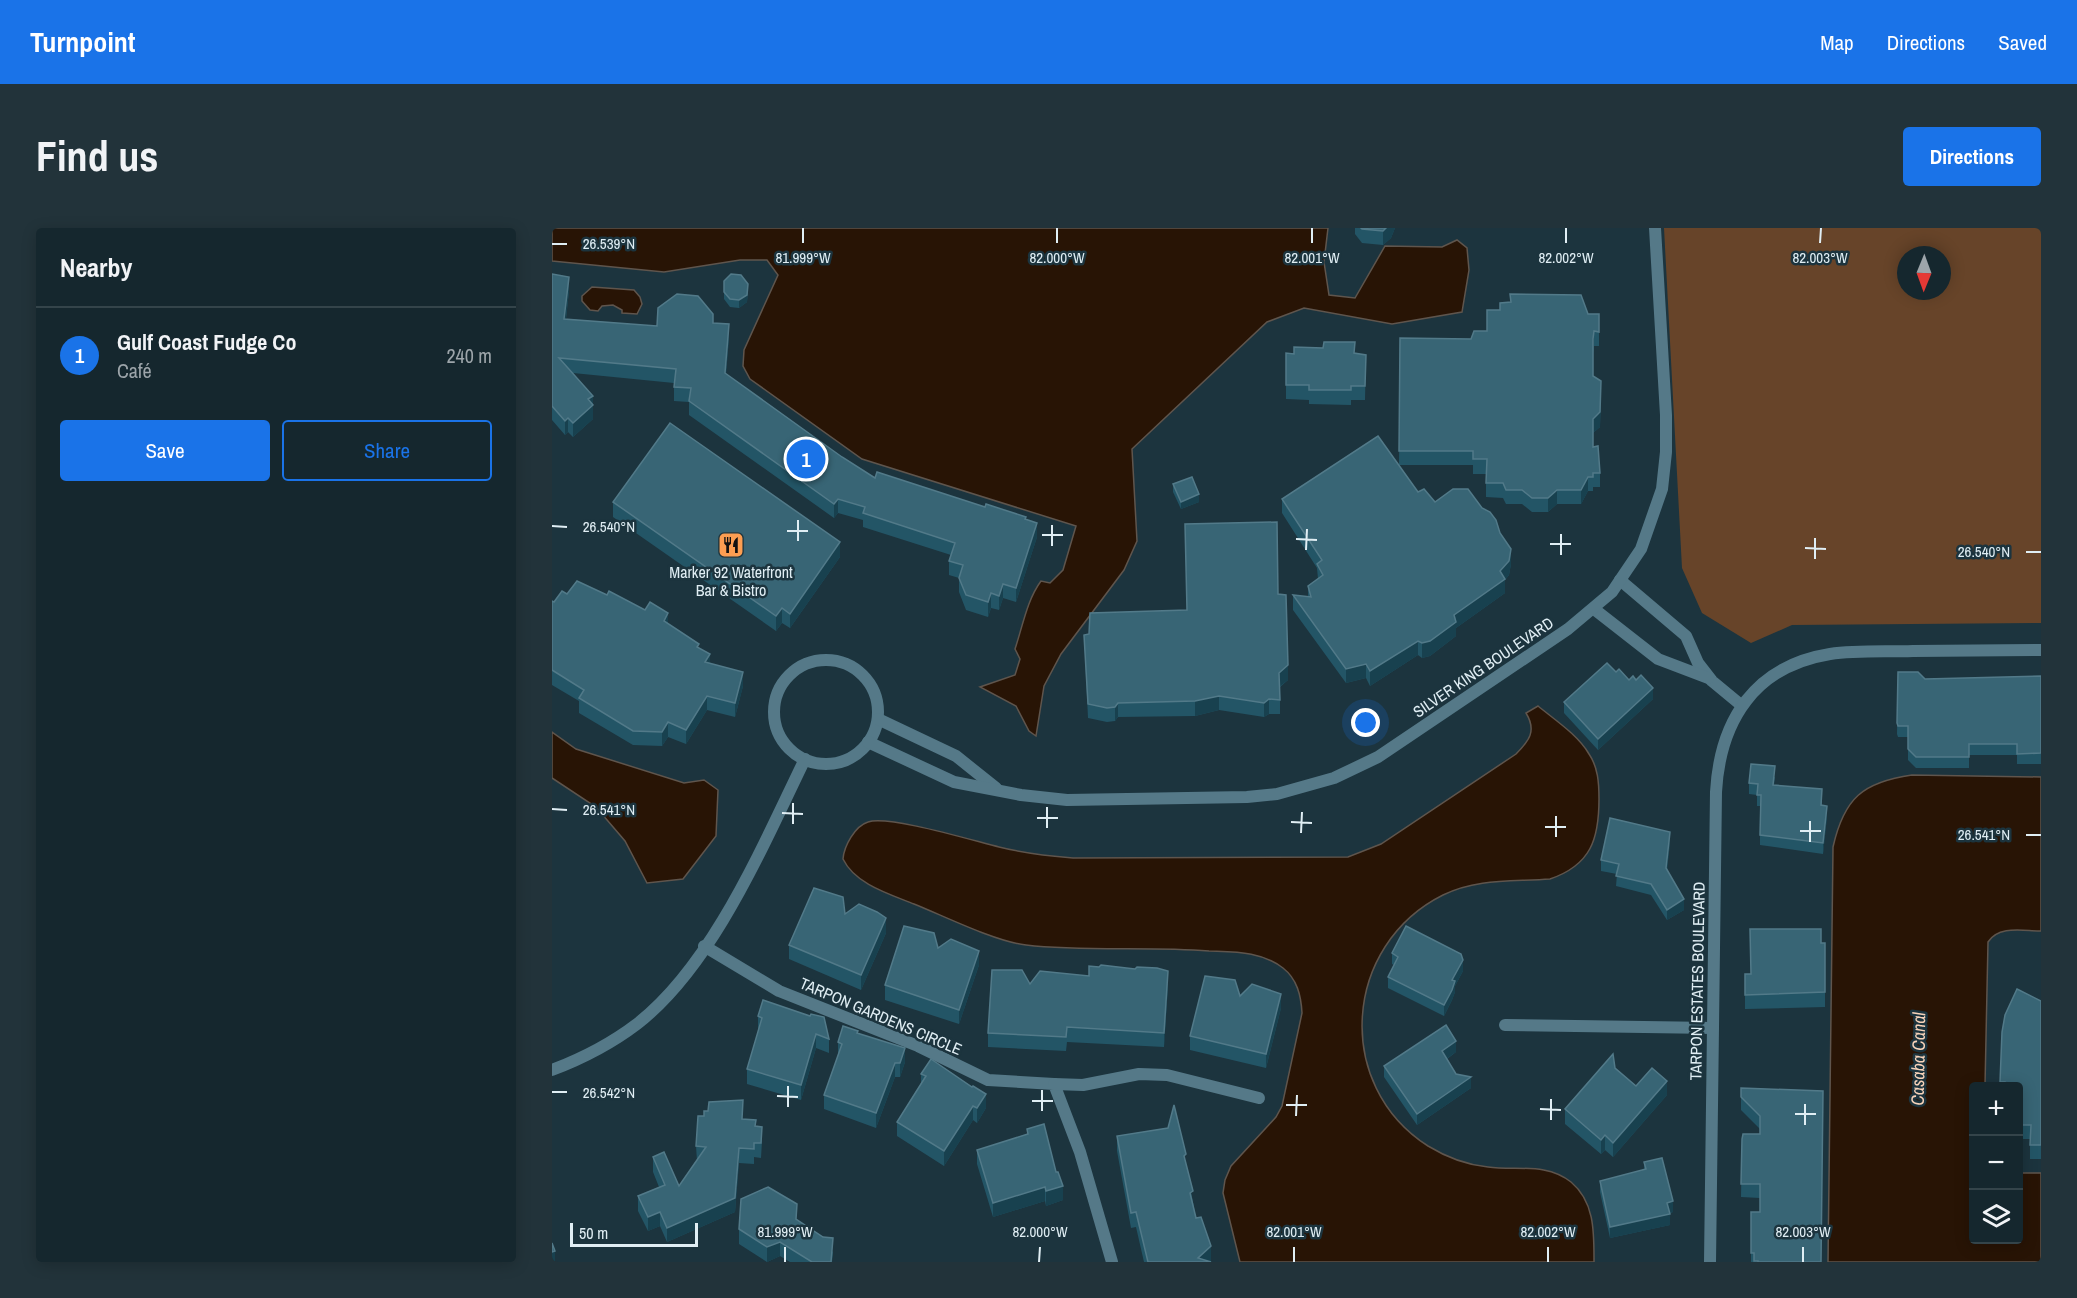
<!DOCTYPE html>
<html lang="en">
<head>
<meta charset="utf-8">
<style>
	body { margin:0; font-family:"Archivo Narrow",sans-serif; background:#22333a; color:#f1f3f6 }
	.controls { position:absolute; right:18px; bottom:18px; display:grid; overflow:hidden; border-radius:6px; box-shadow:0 3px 15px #0003 }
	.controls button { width:54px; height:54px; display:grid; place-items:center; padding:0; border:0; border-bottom:2px solid #34444a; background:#15272e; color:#f1f3f6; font:30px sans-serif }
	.compass { position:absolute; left:1345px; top:18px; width:54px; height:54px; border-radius:50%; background:#15272e; box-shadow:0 3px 15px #0003; rotate:181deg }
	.scale { position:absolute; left:18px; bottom:15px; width:128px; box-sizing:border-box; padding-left:6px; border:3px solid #e0eef4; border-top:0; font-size:16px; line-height:21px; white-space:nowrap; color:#e0eef4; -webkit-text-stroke:4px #1c343e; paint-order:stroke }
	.you { position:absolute; left:814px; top:495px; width:21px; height:21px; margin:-15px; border:4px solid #fff; border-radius:50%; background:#1a73e8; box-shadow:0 0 0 9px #1a73e833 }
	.badge { display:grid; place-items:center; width:39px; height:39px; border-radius:50%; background:#1a73e8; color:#fff; font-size:20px; font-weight:700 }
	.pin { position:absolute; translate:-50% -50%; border:3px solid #fff; box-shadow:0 2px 6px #0006 }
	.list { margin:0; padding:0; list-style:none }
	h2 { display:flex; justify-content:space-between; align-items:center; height:78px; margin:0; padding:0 24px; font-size:26px }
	h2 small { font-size:20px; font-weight:400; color:#9da5aa }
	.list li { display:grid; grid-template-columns:39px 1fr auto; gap:18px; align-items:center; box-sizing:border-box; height:96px; padding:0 24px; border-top:2px solid #34444a }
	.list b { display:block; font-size:22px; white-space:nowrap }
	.list p { margin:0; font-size:20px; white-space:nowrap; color:#9da5aa }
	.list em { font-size:20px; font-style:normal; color:#9da5aa }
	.actions { display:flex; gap:12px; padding:18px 24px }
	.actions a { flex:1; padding:14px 0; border:2px solid #1a73e8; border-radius:6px; text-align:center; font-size:21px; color:#1a73e8 }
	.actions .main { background:#1a73e8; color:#fff }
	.icon { flex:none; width:33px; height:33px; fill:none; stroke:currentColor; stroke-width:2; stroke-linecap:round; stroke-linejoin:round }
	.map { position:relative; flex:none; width:1489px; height:1034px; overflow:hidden; border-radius:6px }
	header { display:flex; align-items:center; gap:36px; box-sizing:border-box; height:84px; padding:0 30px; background:#1a73e8; color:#fff }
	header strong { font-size:28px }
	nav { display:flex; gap:33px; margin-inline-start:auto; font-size:21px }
	.intro { display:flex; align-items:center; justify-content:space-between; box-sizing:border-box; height:144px; padding:0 36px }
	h1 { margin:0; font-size:42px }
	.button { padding:15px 27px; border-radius:6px; background:#1a73e8; color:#fff; font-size:21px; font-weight:700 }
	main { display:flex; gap:36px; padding:0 36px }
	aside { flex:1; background:#15272e; border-radius:6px; box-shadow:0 3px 15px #0003 }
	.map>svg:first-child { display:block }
	.green { fill:#674429; fill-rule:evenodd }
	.water { fill:#281405; stroke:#5f554d; stroke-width:1.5 }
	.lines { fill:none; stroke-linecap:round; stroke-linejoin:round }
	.street { stroke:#557988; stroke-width:12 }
	.wall { fill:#235566 }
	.shaded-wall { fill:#18414f }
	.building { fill:#386575; stroke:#527a89; stroke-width:1.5 }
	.ticks { fill:none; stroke:#e0eef4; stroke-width:2 }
	.labels { text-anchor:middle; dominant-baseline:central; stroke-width:5; stroke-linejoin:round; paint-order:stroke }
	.poi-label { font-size:16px; fill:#e0eef4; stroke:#1c343e }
	.street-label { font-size:16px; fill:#e0eef4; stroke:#1c343e }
	.water-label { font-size:18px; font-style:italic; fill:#f7d3b9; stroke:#1c343e }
	.ticks-label { font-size:15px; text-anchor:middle; fill:#e0eef4; stroke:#1c343e; stroke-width:5; stroke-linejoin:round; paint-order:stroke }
</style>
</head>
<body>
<header>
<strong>Turnpoint</strong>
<nav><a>Map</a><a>Directions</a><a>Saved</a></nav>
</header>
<div class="intro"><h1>Find us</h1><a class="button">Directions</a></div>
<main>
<aside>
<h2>Nearby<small></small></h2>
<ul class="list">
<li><span class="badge">1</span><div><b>Gulf Coast Fudge Co</b><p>Café</p></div><em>240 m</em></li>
</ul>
<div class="actions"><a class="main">Save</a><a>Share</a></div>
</aside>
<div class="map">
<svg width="1489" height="1034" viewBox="0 0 1489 1034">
	<rect width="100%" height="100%" fill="#1c343e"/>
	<path class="green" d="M1112,0h377v395l-249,2 -41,18 -49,-30 -20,-45zM1354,27h36v36h-36z"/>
	<g class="water">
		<path d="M0,0h776l-4,34 5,33 26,3 30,-52 57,1 15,-7 10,8 2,22 -7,42 -70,12 -88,-16 -37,14 -135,127 5,92 -13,29 -63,84 -17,32 -8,50 -7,-5 -13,-25 -36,-19 35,-12 5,-16 -5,-10c8,-24 12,-49 26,-68l9,2 13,-13 13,-44 -214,-67 -112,-80 -7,-13 1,-16 34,-75 -11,-15h-27l-76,12 -112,-11z"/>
		<path d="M40,59l42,3 6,7 2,7 -5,10 -15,-1v-3l-9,-5 -11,1 -4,5 -8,-1 -8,-9v-5z"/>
		<path d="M986,478c17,14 40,29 51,48 9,13 10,29 10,45 0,40 -8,66 -49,80 -37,3 -72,-1 -107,16 -100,50 -110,190 -15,251 18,11 39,19 60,21 28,4 58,-5 83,15 24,20 23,51 23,80h-354l-17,-69 2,-13 6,-14 45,-49 6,-11 20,-93c-1,-18 -5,-34 -19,-45 -22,-17 -48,-16 -74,-17 -61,-5 -123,1 -183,-6 -30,-3 -82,-29 -112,-41 -25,-10 -59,-20 -71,-45 1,-13 12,-33 25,-37 21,-7 106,19 131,25 24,6 49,9 74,11l275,-1 33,-13 135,-90c13,-13 21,-23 10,-41z"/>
		<path d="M0,504l24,17 108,34 20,-3 14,10 -2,46 -33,43 -36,4 -22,-42 -29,-34 -44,-29z"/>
		<path d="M1360,547l129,2v154c-18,0 -42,-6 -53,11l-3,144h-11v154h44l1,-67h22v89h-213l5,-415c11,-49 30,-65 79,-72z"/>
	</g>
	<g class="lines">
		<g class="street">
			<path d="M1068,352l66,56 12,27 14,18 29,24"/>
			<path d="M1042,381l64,50 50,19"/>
			<circle cx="274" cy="484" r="52"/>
			<path d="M326,491l78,37 40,32"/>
			<path d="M316,514l86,40 67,13 46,5 180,-3 30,-3 57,-16 44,-21 190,-128 44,-37 29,-43 21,-60 4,-37v-37l-11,-187"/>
			<path d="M152,718l75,45 139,55 70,34 66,4 26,68 32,110"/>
			<path d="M953,797l208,3"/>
			<path d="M0,842c29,-11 60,-27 85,-46 76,-59 126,-179 168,-265"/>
			<path d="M502,856l29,1 56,-11 28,1 92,23"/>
			<path d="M1158,1034l6,-470c4,-72 39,-126 114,-138 27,-4 55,-2 83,-3 42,0 85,-1 128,-1"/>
		</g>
	</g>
	<g class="wall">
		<path d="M803,0h40l-4,10 -8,7 -21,-2 -7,-9z"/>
		<path d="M0,46l17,17 -3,28 91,7 56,-3 16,15 -3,36 116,83 33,21 151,41 11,18 -21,65 -13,-4 -4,12 -8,-2 -3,9 -22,-7 -7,-18v-14l-10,-3v-14l2,-6 -88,-28v-7l-25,-7 -4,5 -145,-103v-13l-15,-1v-18l-101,-10 20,32v14l-20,18 -5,-5 -3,3 -13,-15z"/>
		<path d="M172,53l24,10 -1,11 -8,6 -9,-1 -6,-8z"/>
		<path d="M1036,86h11v32h-5l-1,8v22l8,19 -1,32 -7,6v14l7,26v14h-7v4h-5l-7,13h-24l-9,8h-16l-10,-8h-16l-3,-6 -17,-1v-23h-13v-9h-74l1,-127 71,1 16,-8z"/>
		<path d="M734,125h69l11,2 -1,45h-14v5l-42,-1v-4l-23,-1z"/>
		<path d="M621,256l26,18 -18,7 -8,-17z"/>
		<path d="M866,264l17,10 76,62 -2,11 -4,5v13l-49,35v8l-26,20 -8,2 -4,-3 -48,31 -4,-8 -20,5 -53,-73v-15l15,2v-11l10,-7 -1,-11 -35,-55v-14z"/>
		<path d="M61,274l227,55 -50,71 -8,-5 -6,8 -163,-114z"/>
		<path d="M15,366l40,1 61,29 31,24 11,15 33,23 -8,31 -28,-7 -21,34 -18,-7 -6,9 -29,-1 -54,-32v-12l-27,-16v-84l2,1z"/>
		<path d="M726,366l10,86 -8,7v27h-11l-5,3 -45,-7 -24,6 -77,1 -3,4 -8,1 -19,-4 -4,-83 103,-25z"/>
		<path d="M1064,444l13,8 24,19 -55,51 -34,-37v-11z"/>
		<path d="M1346,444l27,7 116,-3v88h-24v-9h-48v13h-53l-8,-8v-23h-10l-1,-3z"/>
		<path d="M1223,549l-1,8 48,15v5l5,12 -4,37 -63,-9v-39h-3v-11l-8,-1v-11z"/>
		<path d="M1118,615l-3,27 17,40 -17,10 -16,-25 -35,-9 1,-12 -16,-3v-11z"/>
		<path d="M293,686l41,19 -25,57 -72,-31v-14z"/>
		<path d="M1269,715h4v64l-80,2v-35h5z"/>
		<path d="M386,720l41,17 -20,59 -74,-24v-15z"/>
		<path d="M840,725l71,18 -8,15v6l-3,8 -8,16 -56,-28v-11l6,-12 -2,-1z"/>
		<path d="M537,748l79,10 -4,61 -97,-5 -1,9 -78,-4v-14l42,-49z"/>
		<path d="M688,768l41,12 -15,60 -76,-18v-14z"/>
		<path d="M211,772l66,39v14l-13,-5 -15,52 -54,-16v-15l11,-38v-15z"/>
		<path d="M1489,773v158h-11v-20h-11v-53h-19l2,-54z"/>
		<path d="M306,805l47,29 -5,15h-5l-19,51 -52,-19v-14l14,-39v-14z"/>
		<path d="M904,824l-9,7 9,15 15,14 -54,37 -33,-48v-11z"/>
		<path d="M1063,840l21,18 31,9 -54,62 -8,-7 -4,4 -36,-30v-15z"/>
		<path d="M369,846l65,34 -9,15 -4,-3 -29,46 -47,-30v-14l24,-39z"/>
		<path d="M1189,860l82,3 -2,171h-70v-50h9v-14l-19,-1 1,-58 18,-5v-5l-19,-19z"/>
		<path d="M191,891l13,7 6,15 -1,17 -7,-1v7l-15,-1 -4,49 -68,30 -7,-16 -12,5 -10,-20v-15l21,-9 -6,-15v-15l26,29 18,-25 -1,-15z"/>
		<path d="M475,901l36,71 -17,6 -1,-5 -52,16 -16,-53v-14l50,-16z"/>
		<path d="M565,908l69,29 10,53 15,43 -1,1h1h-67l-8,-35 -5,1 -14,-77z"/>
		<path d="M1092,934l29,50 -3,1v12l-60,13 -10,-46v-11l44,-11z"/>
		<path d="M245,992l36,32 -1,10h-42l-10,-6 -13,6 -28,-18v-15z"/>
	</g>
	<g class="shaded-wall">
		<path d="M834,0h9l-4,10 -8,7v-14z"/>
		<path d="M17,49v14l-5,42v-14z"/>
		<path d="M196,56l-1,18 -8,6v-8z"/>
		<path d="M177,96v14l-4,49v-14z"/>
		<path d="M1042,103v15l-1,8v-15z"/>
		<path d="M1049,153l-1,46 -7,6v-14z"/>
		<path d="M41,168v23l-20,18v-14l15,-24z"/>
		<path d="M16,190v14l-3,3v-14z"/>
		<path d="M1036,249v14l-7,13v-14z"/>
		<path d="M1005,262v14l-9,8v-14z"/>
		<path d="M647,266v8l-18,7v-7z"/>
		<path d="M286,271v14l-4,5v-14z"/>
		<path d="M485,295v14l-21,65v-14z"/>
		<path d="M288,314v15l-50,71v-14z"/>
		<path d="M959,321v15l-2,11 -4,5v13l-49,35v8l-26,20 -8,2v-15l32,-28 46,-44z"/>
		<path d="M451,356v14l-4,12v-14z"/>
		<path d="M439,365v15l-3,9v-15z"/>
		<path d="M230,380v15l-6,8v-15z"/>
		<path d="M116,385v14l-4,-6z"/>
		<path d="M866,413v14l-48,31v-15z"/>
		<path d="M158,426v15l-5,-7z"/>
		<path d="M814,436v14l-20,5v-14z"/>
		<path d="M736,437v15l-9,7v-14z"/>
		<path d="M191,444v14l-8,31v-14z"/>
		<path d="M1101,460v11l-55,51v-11z"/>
		<path d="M155,468v14l-21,34v-14z"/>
		<path d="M667,468v14l-24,6v-15z"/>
		<path d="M717,471v15l-5,3v-14z"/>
		<path d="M566,475v14l-3,4v-14z"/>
		<path d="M116,494v15l-6,9v-14z"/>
		<path d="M1275,578v11l-4,37v-11z"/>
		<path d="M1118,604v11l-4,36v-11z"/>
		<path d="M1132,671v11l-17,10v-10z"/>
		<path d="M334,690v15l-25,57v-15z"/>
		<path d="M427,723v14l-20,59v-14z"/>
		<path d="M911,732v11l-8,15v6l-3,8 -8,16v-11l8,-25z"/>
		<path d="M616,743v15l-4,61v-14z"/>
		<path d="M729,766v14l-15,60v-14z"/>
		<path d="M264,806v14l-15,52v-15z"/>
		<path d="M904,813v11l-14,10v-11z"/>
		<path d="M353,820v14l-5,15v-14z"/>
		<path d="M343,835v14l-19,51v-15z"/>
		<path d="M919,849v11l-54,37v-11z"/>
		<path d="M1115,853v14l-54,62v-14z"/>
		<path d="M434,866v14l-9,15v-15z"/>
		<path d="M421,878v14l-29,46v-15z"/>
		<path d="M1053,907v15l-4,4v-14z"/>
		<path d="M187,920v15l-4,49 -68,30v-14z"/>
		<path d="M511,958v14l-17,6v-15z"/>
		<path d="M493,959v14l-52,16v-14z"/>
		<path d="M1121,973v11l-6,2v-11z"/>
		<path d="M108,984v14l-12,5v-14z"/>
		<path d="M1118,986v11l-60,13v-11z"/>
		<path d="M228,1014v14l-13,6v-15z"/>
		<path d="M659,1018v15l-2,1 -11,-4z"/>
		<path d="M3,1023v11h-3v-10z"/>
	</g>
	<g class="building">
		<path d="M809,0h25l-3,3 -21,-2z"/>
		<path d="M0,46l17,3 -5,42 93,7 1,-18 19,-14 21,2 15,18v9l16,1 -4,49 117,84 33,21 2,-6 108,35 1,-3 40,13 -1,2 12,4 -21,65 -13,-4 -4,12 -8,-3 -3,9 -22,-7 -7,-17 4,-13 -14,-4 6,-18 -92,-30 2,-6 -27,-8 -4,5 -145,-103 2,-13 -17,-1 2,-18 -117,-11 34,38 -5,3 5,6 -20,18 -5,-5 -3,3 -13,-15z"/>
		<path d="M179,46l10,1 7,9 -1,11 -8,5 -9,-1 -6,-7v-11z"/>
		<path d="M958,66l71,1 7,19h11v18l-5,-1 -1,8v37l8,5 -1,31 -7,7v28l5,-1 2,27h-7v4h-5l-7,13h-24l-9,8h-16l-10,-8h-16l-3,-7h-17l1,-24h-14v-8h-74l1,-113 71,1 3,-8h13v-21h13v-7l11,-1z"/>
		<path d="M772,114h31l-1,11 12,2 -1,31h-14v4h-42v-5h-23v-32l8,1v-7l29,1z"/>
		<path d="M118,195l170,119 -50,72 -8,-6 -6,8 -163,-114z"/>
		<path d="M826,208l40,56 6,-3 11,13 18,-13h15l14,19 8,4 6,8 4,13 11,16 -2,12 -9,10 5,8 -51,36 2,7 -26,19 -8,2 -4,-2 -48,30 -4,-7 -20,5 -53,-74 18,2 -3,-11 15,-11 -6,-11 5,-4 -40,-61z"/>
		<path d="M640,249l7,17 -18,8 -8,-18z"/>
		<path d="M725,294l1,72 8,1 2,70 -9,8 1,27 -11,-1 -5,4 -45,-7 -24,5 -77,2 -3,4 -8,1 -19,-4 -4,-69 5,-1 1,-21 97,-3 -2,-86z"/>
		<path d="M25,353l30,14 2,-4 36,19 5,-8 18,11 -4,8 35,23 -2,3 13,7 -5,8 38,10 -8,31 -28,-7 -21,34 -18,-8 -6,10 -29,-1 -54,-33 5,-8 -32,-20v-69l2,1 8,-11 5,3z"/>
		<path d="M1055,435l9,9 3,-3 10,11 4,-4 3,4 5,-5 12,13 -55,51 -34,-37z"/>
		<path d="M1346,444h20l7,7 116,-3v77l-24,1v-10h-48v13h-53l-8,-8v-23h-10l-1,-3z"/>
		<path d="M1199,536l24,2 -2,19 49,4 -1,16 6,1 -4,37 -63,-8 1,-40h-4l1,-11 -9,-1z"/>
		<path d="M1058,590l60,14 -4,36 18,31 -17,11 -16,-26 -35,-8 3,-12 -18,-4z"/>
		<path d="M262,660l29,9 2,17 14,-10 18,8 9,6 -25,57 -72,-30z"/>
		<path d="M352,698l30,7 4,15 13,-9 28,12 -20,59 -74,-25z"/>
		<path d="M854,698l55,28 2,6 -11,20 3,1 -3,9 -8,15 -56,-28 10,-20 -6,-4z"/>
		<path d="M1198,701h71v14h4v49l-80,3v-21h6z"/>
		<path d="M549,737l34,4 2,-2 20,1 11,3 -4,62 -97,-6 -1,10 -78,-4 4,-63h30l8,14 10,-13 49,5v-10l10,1z"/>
		<path d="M653,748l30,4 5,16 12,-12 29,10 -15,60 -76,-18z"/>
		<path d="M1465,761l24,12v144h-11l1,-20h-12v-39h-14v-4h-5l2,-50 3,-17z"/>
		<path d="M211,772l47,16 1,-2 13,3 5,22 -13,-5 -15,51 -54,-16 15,-51 -4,-2z"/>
		<path d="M894,797l10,16 -14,10 14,23 15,3 -54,37 -33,-48z"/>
		<path d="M291,798l15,5 -1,2 48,15 -5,15h-5l-19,50 -52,-18 18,-51 -4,-2z"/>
		<path d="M1061,826l2,14 21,18 16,-18 15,13 -54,62 -8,-8 -4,5 -36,-31z"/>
		<path d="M379,831l41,28 1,-1 13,8 -9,14 -4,-2 -29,45 -47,-29 29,-46 -5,-2z"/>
		<path d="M1189,860l82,3 -2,171h-63v-1h-4v-8h-3v-41h9v-28h-19l1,-45 1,-5h17v-18l-19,-19z"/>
		<path d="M191,872l-1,19 14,1 -1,6 7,1 -1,16h-7v6l-15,-1 -4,50 -68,30 -7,-16 -12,5 -10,-21 27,-11 -12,-28 11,-5 15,34 27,-39 -10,-1 2,-30h6v-5h4l1,-9z"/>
		<path d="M622,877l12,49 -2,2 9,35 -3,2 6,25 5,-1 10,29 -13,12 13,4h-63l-12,-50 -5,1 -14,-77 51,-8z"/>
		<path d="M492,896l12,48h2l5,14 -17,5 -1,-4 -52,16 -16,-53 51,-16 -1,-5z"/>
		<path d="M1110,930l11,43 -6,2 3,11 -60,13 -10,-46 46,-12 -2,-7z"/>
		<path d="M216,959l29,17 -1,15 27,18 10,1 -2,24h-19l-32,-20 -13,5 -28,-18 2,-30z"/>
		<path d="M0,1015l3,8 -3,1z"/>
	</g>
	<path class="ticks" d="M251,15v-15M505,15v-15M760,15v-15M1014,15v-15M1268,15l1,-15M0,16h15M0,298l15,1M235,303h21M490,307h21M744,311l21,1M246,313v-21M998,316h21M500,318v-21M1253,320l21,1M754,322l1,-21M1474,324h15M1009,327v-21M1263,331v-21M0,581l15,1M230,585l21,1M485,590h21M739,594l21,1M241,596v-21M993,599h21M495,600v-21M1248,603h21M749,605l1,-21M1474,607h15M1004,609v-21M1258,614v-21M0,864h15M225,868l21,1M480,873h21M734,877h21M236,879v-21M988,881l21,1M490,883v-21M1243,886h21M744,888l1,-21M999,892v-21M1253,897v-21M233,1034v-15M487,1034l1,-15M742,1034v-15M996,1034v-15M1251,1034v-15"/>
	<defs>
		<g id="restaurant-square" transform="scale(1.35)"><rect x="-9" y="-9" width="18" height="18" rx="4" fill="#fc9e52" stroke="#1c343e"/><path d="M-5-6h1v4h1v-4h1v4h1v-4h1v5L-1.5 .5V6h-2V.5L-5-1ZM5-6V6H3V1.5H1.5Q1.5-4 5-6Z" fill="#111"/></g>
	</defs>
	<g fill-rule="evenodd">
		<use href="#restaurant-square" x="179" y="317"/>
	</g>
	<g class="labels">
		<g class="poi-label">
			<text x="179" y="344">Marker 92 Waterfront<tspan x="179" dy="18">Bar &amp; Bistro</tspan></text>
		</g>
		<g class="street-label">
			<text transform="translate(931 439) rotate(-34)">SILVER KING BOULEVARD</text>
			<text transform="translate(1145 753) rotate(-89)">TARPON ESTATES BOULEVARD</text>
			<text transform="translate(329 788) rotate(23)">TARPON GARDENS CIRCLE</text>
		</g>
		<g class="water-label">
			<text transform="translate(1366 831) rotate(-89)">Casaba Canal</text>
		</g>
	</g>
	<g class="ticks-label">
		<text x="57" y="21">26.539°N</text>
		<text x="251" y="35">81.999°W</text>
		<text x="505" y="35">82.000°W</text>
		<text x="760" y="35">82.001°W</text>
		<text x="1014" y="35">82.002°W</text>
		<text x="1268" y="35">82.003°W</text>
		<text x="57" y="304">26.540°N</text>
		<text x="1432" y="329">26.540°N</text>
		<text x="57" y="587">26.541°N</text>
		<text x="1432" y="612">26.541°N</text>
		<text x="57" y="870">26.542°N</text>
		<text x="233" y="1009">81.999°W</text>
		<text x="488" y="1009">82.000°W</text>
		<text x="742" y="1009">82.001°W</text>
		<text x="996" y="1009">82.002°W</text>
		<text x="1251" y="1009">82.003°W</text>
	</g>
</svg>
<div class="controls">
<button>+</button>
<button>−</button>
<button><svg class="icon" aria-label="layers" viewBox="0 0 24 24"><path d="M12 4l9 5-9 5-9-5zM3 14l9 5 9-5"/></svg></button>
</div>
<svg class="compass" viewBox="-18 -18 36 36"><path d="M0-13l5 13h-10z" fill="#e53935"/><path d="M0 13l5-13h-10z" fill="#9da5aa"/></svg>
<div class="scale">50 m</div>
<div class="you"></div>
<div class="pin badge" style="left:254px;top:231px">1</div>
</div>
</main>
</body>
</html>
